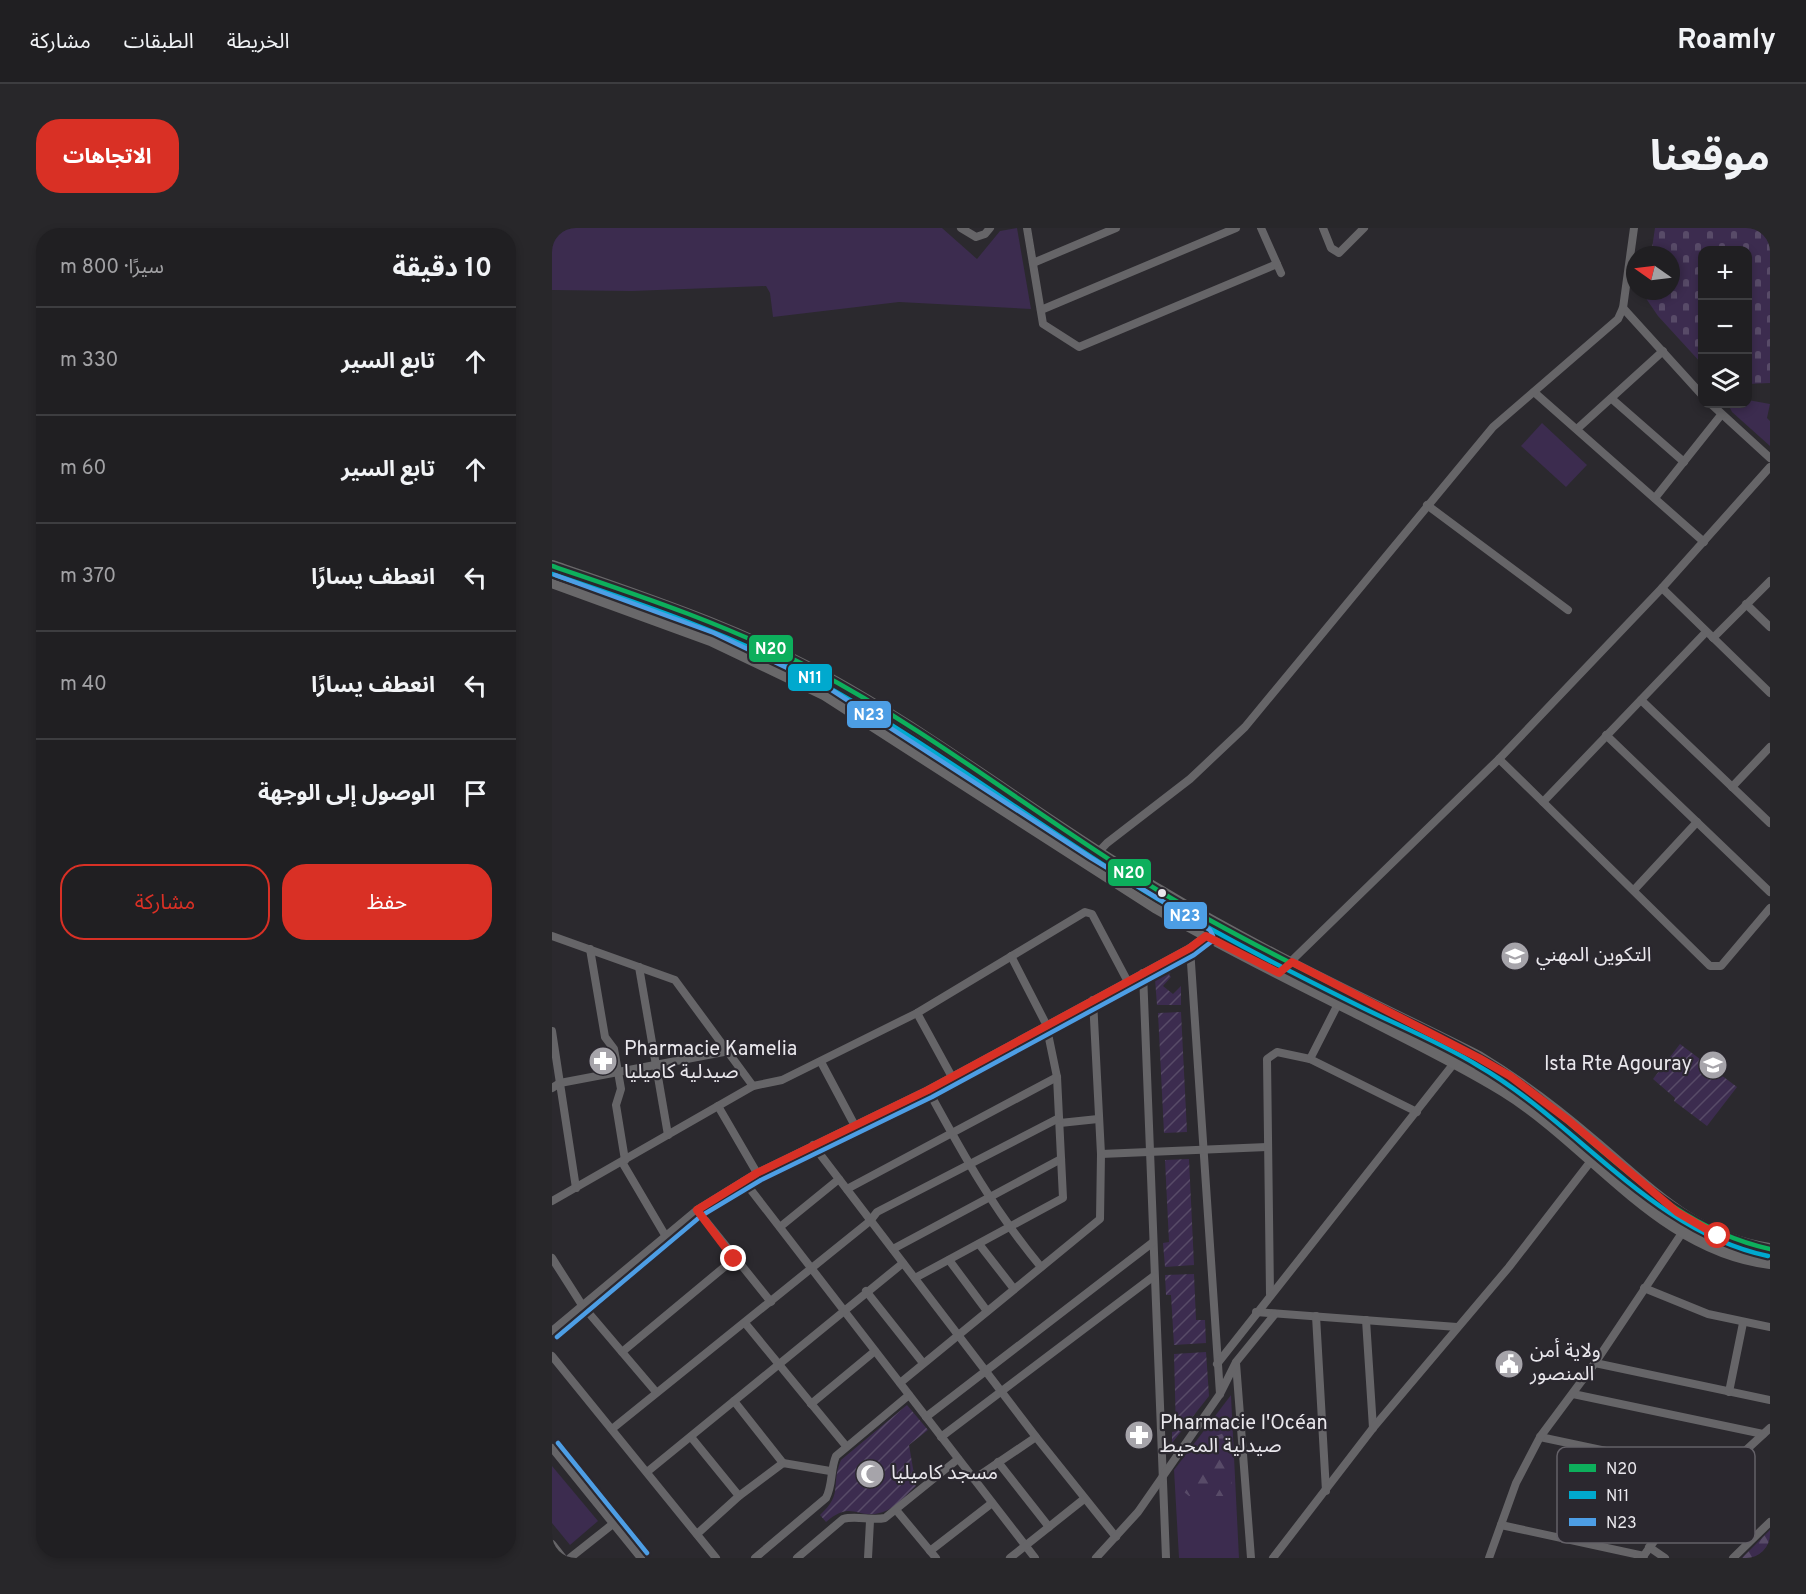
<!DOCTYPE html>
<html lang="ar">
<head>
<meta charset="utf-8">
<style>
	body { margin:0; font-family:Overpass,"Noto Sans Arabic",sans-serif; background:#28272a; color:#f1f3f6; direction:rtl }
	.controls { position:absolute; right:18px; top:18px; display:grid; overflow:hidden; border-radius:12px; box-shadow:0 3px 9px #0003 }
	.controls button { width:54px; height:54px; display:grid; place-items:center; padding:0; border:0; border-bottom:2px solid #3d3d40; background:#201f22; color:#f1f3f6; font:30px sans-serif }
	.compass { position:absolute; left:1074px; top:18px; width:54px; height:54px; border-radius:50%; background:#201f22; box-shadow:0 3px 9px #0003; rotate:284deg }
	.stop { position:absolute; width:18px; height:18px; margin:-14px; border:4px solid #d93025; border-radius:50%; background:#fff }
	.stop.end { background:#d93025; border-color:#fff; box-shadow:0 2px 6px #0008 }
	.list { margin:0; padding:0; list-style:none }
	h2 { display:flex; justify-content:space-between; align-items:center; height:78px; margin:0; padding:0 24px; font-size:26px }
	h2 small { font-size:20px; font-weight:400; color:#a2a2a5 }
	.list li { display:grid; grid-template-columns:39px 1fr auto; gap:18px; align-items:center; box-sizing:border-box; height:108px; padding:0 24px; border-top:2px solid #3d3d40 }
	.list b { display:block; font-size:22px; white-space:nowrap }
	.list em { font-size:20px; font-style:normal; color:#a2a2a5 }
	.actions { display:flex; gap:12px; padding:18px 24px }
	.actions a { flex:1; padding:14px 0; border:2px solid #d93025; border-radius:24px; text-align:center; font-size:21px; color:#d93025 }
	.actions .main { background:#d93025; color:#fff }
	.icon { flex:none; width:33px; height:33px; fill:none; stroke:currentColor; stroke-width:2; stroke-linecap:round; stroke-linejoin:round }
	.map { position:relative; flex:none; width:1218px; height:1330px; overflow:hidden; direction:ltr; border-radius:24px }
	header { display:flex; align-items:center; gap:36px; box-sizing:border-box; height:84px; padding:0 30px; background:#201f22; border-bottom:2px solid #3d3d40 }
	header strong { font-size:28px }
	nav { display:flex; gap:33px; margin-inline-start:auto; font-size:21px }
	.intro { display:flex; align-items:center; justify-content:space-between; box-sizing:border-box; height:144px; padding:0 36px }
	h1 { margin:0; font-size:42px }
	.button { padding:15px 27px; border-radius:24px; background:#d93025; color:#fff; font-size:21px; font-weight:700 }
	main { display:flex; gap:36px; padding:0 36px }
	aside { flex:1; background:#201f22; border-radius:24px; box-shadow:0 3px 9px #0003 }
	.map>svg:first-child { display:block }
	.grass { fill:#3c2c4f }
	.forest { fill:url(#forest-firs) }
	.cemetery { fill:url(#cemetery-stones) }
	.garden { fill:url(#garden-furrows) }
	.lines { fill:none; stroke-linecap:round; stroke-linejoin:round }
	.minor { stroke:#666568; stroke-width:8 }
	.secondary { stroke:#69686a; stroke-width:12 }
	.bus-1-casing { stroke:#2b282f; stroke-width:9 }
	.bus-2-casing { stroke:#2b282f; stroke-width:9 }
	.bus-3-casing { stroke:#2b282f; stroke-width:9 }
	.bus-1 { stroke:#0daf5c; stroke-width:4.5 }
	.bus-2 { stroke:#00a9ce; stroke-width:4.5 }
	.bus-3 { stroke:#4d9ee5; stroke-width:4.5 }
	.route { stroke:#d93025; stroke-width:8 }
	.bus-dot { fill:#e9e7ec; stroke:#2b282f; stroke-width:2 }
	.labels { text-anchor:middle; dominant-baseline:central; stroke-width:4.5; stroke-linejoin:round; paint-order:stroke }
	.poi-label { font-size:20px; fill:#e9e7ec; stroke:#2b282f; text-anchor:start }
	.key { fill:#2b282f; stroke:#646168; stroke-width:1.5 }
	.key-label { font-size:16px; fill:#e9e7ec }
	.line-badge { stroke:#2b282f; stroke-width:2 }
	.badge-label { font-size:16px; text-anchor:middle; font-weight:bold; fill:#fff }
</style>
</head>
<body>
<header>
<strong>Roamly</strong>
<nav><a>الخريطة</a><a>الطبقات</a><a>مشاركة</a></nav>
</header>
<div class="intro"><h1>موقعنا</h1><a class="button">الاتجاهات</a></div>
<main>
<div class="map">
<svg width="1218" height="1330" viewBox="0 0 1218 1330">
	<defs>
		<pattern id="forest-firs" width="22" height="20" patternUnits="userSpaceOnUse" patternTransform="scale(1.5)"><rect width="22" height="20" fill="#3c2c4f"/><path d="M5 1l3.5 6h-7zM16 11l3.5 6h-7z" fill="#584b68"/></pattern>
		<pattern id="cemetery-stones" width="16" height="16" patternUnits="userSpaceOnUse" patternTransform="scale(1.5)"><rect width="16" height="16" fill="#3c2c4f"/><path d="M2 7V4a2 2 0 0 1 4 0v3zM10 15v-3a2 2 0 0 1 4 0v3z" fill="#584b68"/></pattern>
		<pattern id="garden-furrows" width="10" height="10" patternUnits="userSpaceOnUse" patternTransform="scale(1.5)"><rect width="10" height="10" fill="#3c2c4f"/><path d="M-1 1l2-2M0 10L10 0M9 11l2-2" fill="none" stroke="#584b68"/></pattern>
	</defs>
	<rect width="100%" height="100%" fill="#2b292e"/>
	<g class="grass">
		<path d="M0,0h390l35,31 23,-28 17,-3 14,81 -132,-7 -126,15 -3,-24 -4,-7 -134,5 -80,-1z"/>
		<path d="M1196,172l22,4 -3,14 3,3v25l-38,-34 -4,-8h20z"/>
		<path d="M990,195l45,42 -21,22 -45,-41z"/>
		<path d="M679,1167l8,163h-60l-5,-88z"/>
		<path d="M0,1238l46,55 -28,24 -18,-22z"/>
	</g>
	<g class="forest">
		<path d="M678,1203l2,65h-43l-5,-4 -2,-13 6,-5 18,-1 -2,-33z"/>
		<path d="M1218,1302v28h-28z"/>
	</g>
	<path class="cemetery" d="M1103,0h115v155l-22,1v-134h-46v114l-44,-48 -17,-25h30v-36h-20z"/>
	<g class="garden">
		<path d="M621,741l-4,6 2,2 -8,9 10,8 8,-8v19h-24l-2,-26z"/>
		<path d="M629,784l6,120 -23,1 -6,-120z"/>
		<path d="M1128,816l57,43 -30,39 -33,-25 1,-3 -22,-19z"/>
		<path d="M637,931l5,106 -29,2 -2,-24 6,-1 -4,-82z"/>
		<path d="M642,1046l2,46h9l1,23 -32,2 -3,-50h-5l-1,-20z"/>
		<path d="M654,1124l3,44 -37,47v-11l4,-1 -2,-77z"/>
		<path d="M355,1177l21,25 -19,15 7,41c-10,9 -20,22 -33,26 -26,9 -30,-13 -57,10l-6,-7c24,-22 10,-29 21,-55z"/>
	</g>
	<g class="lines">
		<g class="minor">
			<path d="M409,0l15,9 9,-3 5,-6"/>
			<path d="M475,0l16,96 36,23 198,-83"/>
			<path d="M709,0l20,45"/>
			<path d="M771,0l8,20 8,5 25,-25"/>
			<path d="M481,35l83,-35"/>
			<path d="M1071,80l79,87"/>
			<path d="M489,82l195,-82"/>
			<path d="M982,164l170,150"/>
			<path d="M1060,171l72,63"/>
			<path d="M1159,176l59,54"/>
			<path d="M1025,201l86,-78"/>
			<path d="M1103,270l66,-83"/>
			<path d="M875,277l141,105"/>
			<path d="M1110,360l108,105"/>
			<path d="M1194,376l24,23"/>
			<path d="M1154,404l-163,170 167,164h11l49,-58"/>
			<path d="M1161,410l57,-57"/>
			<path d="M1089,472l129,123"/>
			<path d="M1054,507l164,157"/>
			<path d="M947,531l44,43"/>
			<path d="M1180,559l38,-40"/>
			<path d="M535,636l20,-21 83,-64 55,-52 248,-300 125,-108 5,-11 11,-80"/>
			<path d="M1082,662l63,-68"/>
			<path d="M0,708l123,44 78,106"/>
			<path d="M638,720l30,446"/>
			<path d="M38,721l15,88 9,12 7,40 -5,16 9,55"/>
			<path d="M87,739l29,168"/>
			<path d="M591,745l23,585"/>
			<path d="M727,745l220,-214 163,-171 108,-121"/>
			<path d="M365,785l35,64"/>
			<path d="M0,803l24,157"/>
			<path d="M758,831l28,-55"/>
			<path d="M269,834l33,62"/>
			<path d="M0,860l8,-5 169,-32"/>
			<path d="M376,862c35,64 66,121 113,177"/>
			<path d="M166,878l39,67"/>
			<path d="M508,895l38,-4"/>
			<path d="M261,917l223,292 80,100"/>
			<path d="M549,926l166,-7"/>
			<path d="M70,934l43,73"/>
			<path d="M192,953l291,377"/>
			<path d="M295,961l210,-112"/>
			<path d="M0,973l201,-115 29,-6 135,-67 168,-101 7,2 36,68"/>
			<path d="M145,982l74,92"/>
			<path d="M228,999l59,-48"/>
			<path d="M427,1016l35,45"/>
			<path d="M341,1021l168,-90"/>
			<path d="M0,1030l30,47 74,87"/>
			<path d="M397,1032l38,51"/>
			<path d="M363,1050l148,-80 -6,-121 -11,-53 -35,-68"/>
			<path d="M1092,1060l64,26 62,13"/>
			<path d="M314,1063l57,72"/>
			<path d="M718,1066l-3,-235 10,-7 33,7 107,53"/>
			<path d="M704,1084l201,15"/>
			<path d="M764,1088l10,175"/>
			<path d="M814,1092l7,108"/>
			<path d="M193,1095l101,123"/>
			<path d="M0,1103l145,-121 60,-37 171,-83 262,-142 16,-12 8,-14"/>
			<path d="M70,1124l112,-93"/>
			<path d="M0,1128l164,202"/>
			<path d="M684,1135l15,195"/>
			<path d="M1043,1135l175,37"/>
			<path d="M665,1136l238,-302"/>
			<path d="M348,1155l200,-164 1,-65 -8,-154"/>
			<path d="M1177,1164l14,-69"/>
			<path d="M1021,1166l190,40"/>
			<path d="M182,1173l49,62"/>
			<path d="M259,1176l64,-53"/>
			<path d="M374,1189l226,-174"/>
			<path d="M60,1201l258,-208 7,-9 182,-94"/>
			<path d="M139,1209l48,59"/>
			<path d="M389,1209l213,-161"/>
			<path d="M988,1209l179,38"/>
			<path d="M0,1220l89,110"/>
			<path d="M446,1234l51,65"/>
			<path d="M95,1244l256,-209"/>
			<path d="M422,1251l62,-42"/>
			<path d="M345,1283l39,47"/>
			<path d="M949,1297l143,31"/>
			<path d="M145,1306l42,-38 44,-33 47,8"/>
			<path d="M0,1316l11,14"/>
			<path d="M1097,1319l16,11"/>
			<path d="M378,1323l62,-48"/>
			<path d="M18,1330l44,-35"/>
			<path d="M203,1330l71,-60c7,-13 4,-28 10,-42l73,-61"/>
			<path d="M245,1330l46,-39c13,-4 28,2 42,-1l73,-59"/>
			<path d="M316,1330l2,-37"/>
			<path d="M458,1330l74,-59"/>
			<path d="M544,1330l42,-46 82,-118 16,-32 39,-48"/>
			<path d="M721,1330l100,-130 136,-161 92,-119"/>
			<path d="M937,1330l27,-75 24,-46 55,-74 95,-142"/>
			<path d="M1090,1330l26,-36 102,-94"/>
			<path d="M1181,1330l37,-36"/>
		</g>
		<g class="secondary">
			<path d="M0,338c102,35 204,69 297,124 107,62 205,138 311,201 102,62 212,112 319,166 41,25 78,53 114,84 55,46 103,98 177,108"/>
			<path d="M0,354l159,58 113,54 331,213c67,38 136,73 205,107 48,25 97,48 144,77 89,55 156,159 266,172"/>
		</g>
		<g class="bus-1-casing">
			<path id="bus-1" d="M0,338c89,30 179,60 262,104 121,64 228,150 345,221 67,40 136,75 206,109 37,19 77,36 113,57 103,57 174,167 292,192"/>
		</g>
		<g class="bus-2-casing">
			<path id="bus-2" d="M0,346c89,30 179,60 261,105 120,65 228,150 345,220 65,38 132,73 199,106 40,20 82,37 120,60 101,58 174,166 291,191"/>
		</g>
		<g class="bus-3-casing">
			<g id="bus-3">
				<path d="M3,347l159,58 113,54 264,171 119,72 3,6 -2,6 -17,13 -262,142 -171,83 -60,36 -144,121"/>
				<path d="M6,1215l89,110"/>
			</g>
		</g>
		<use href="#bus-1" class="bus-1"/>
		<use href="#bus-2" class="bus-2"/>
		<use href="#bus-3" class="bus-3"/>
	</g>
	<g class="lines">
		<path class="route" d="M182,1031l-37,-49 60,-37 171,-83 262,-142 16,-12 73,37 13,-11 187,96 31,18 58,44 109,92 41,24"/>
	</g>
	<defs>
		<g id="school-disc" transform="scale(1.5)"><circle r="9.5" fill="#a6a4aa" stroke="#2b282f"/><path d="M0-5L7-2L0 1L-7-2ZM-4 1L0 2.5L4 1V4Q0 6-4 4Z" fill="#fff"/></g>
		<g id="pharmacy-disc" transform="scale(1.5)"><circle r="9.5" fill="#a6a4aa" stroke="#2b282f"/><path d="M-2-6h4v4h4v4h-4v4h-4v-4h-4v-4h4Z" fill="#fff"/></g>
		<g id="university-disc" transform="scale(1.5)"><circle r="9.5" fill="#a6a4aa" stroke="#2b282f"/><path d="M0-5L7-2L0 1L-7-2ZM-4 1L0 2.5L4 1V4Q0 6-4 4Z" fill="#fff"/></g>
		<g id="civic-disc" transform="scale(1.5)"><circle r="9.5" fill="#a6a4aa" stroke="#2b282f"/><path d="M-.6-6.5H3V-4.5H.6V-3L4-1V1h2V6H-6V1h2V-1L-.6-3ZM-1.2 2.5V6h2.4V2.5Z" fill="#fff"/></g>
		<g id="mosque-disc" transform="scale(1.5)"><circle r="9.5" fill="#a6a4aa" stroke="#2b282f"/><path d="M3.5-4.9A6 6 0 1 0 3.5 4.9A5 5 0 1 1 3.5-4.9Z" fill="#fff"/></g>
	</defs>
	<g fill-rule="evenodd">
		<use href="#school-disc" x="963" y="728"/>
		<use href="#pharmacy-disc" x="51" y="833"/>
		<use href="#university-disc" x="1161" y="837"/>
		<use href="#civic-disc" x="957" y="1136"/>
		<use href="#pharmacy-disc" x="587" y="1207"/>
		<use href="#mosque-disc" x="318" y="1246"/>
	</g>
	<circle class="bus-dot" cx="610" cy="665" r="5"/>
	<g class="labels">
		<g class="poi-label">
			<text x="984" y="728">التكوين المهني</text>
			<text x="72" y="822">Pharmacie Kamelia<tspan x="72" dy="23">صيدلية كاميليا</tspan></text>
			<text x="1140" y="837" text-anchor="end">Ista Rte Agouray</text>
			<text x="978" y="1124">ولاية أمن<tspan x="978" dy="23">المنصور</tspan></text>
			<text x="608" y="1196">Pharmacie l'Océan<tspan x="608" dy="23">صيدلية المحيط</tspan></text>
			<text x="339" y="1246">مسجد كاميليا</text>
		</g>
	</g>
	<rect x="1005" y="1219" width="198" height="96" rx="9" class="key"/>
	<rect x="1017" y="1236" width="27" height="8" fill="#0daf5c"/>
	<rect x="1017" y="1263" width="27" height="8" fill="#00a9ce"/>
	<rect x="1017" y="1290" width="27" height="8" fill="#4d9ee5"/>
	<g class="key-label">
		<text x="1054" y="1246">N20</text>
		<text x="1054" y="1273">N11</text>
		<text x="1054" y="1300">N23</text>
	</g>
	<g class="line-badge">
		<rect x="196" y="406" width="46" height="29" rx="6" fill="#0daf5c"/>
		<rect x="235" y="435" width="46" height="29" rx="6" fill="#00a9ce"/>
		<rect x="294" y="472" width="46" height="29" rx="6" fill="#4d9ee5"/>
		<rect x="555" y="630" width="45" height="29" rx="6" fill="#0daf5c"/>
		<rect x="611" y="673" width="45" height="29" rx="6" fill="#4d9ee5"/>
	</g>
	<g class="badge-label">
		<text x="219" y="426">N20</text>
		<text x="258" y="455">N11</text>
		<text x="317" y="492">N23</text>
		<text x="577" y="650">N20</text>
		<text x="633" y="693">N23</text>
	</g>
</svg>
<div class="controls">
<button>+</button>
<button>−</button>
<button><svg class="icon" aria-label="layers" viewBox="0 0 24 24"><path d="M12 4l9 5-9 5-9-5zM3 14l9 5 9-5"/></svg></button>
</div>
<svg class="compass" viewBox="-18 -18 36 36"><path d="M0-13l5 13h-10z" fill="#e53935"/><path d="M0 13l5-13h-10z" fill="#a2a2a5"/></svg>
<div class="stop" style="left:1166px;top:1008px"></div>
<div class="stop end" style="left:182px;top:1031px"></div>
</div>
<aside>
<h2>10 دقيقة<small>سيرًا · 800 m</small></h2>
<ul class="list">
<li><svg class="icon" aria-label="ahead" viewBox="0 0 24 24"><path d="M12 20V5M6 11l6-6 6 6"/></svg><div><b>تابع السير</b></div><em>330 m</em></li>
<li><svg class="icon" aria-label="ahead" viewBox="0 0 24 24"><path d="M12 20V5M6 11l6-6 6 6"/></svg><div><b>تابع السير</b></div><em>60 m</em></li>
<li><svg class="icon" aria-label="left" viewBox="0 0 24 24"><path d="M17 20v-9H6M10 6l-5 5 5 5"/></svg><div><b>انعطف يسارًا</b></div><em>370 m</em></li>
<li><svg class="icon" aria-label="left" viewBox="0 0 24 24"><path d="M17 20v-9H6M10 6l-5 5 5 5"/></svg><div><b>انعطف يسارًا</b></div><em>40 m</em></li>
<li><svg class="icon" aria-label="arrive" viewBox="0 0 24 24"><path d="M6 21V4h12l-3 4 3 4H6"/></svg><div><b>الوصول إلى الوجهة</b></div></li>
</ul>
<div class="actions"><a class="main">حفظ</a><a>مشاركة</a></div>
</aside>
</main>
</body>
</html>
